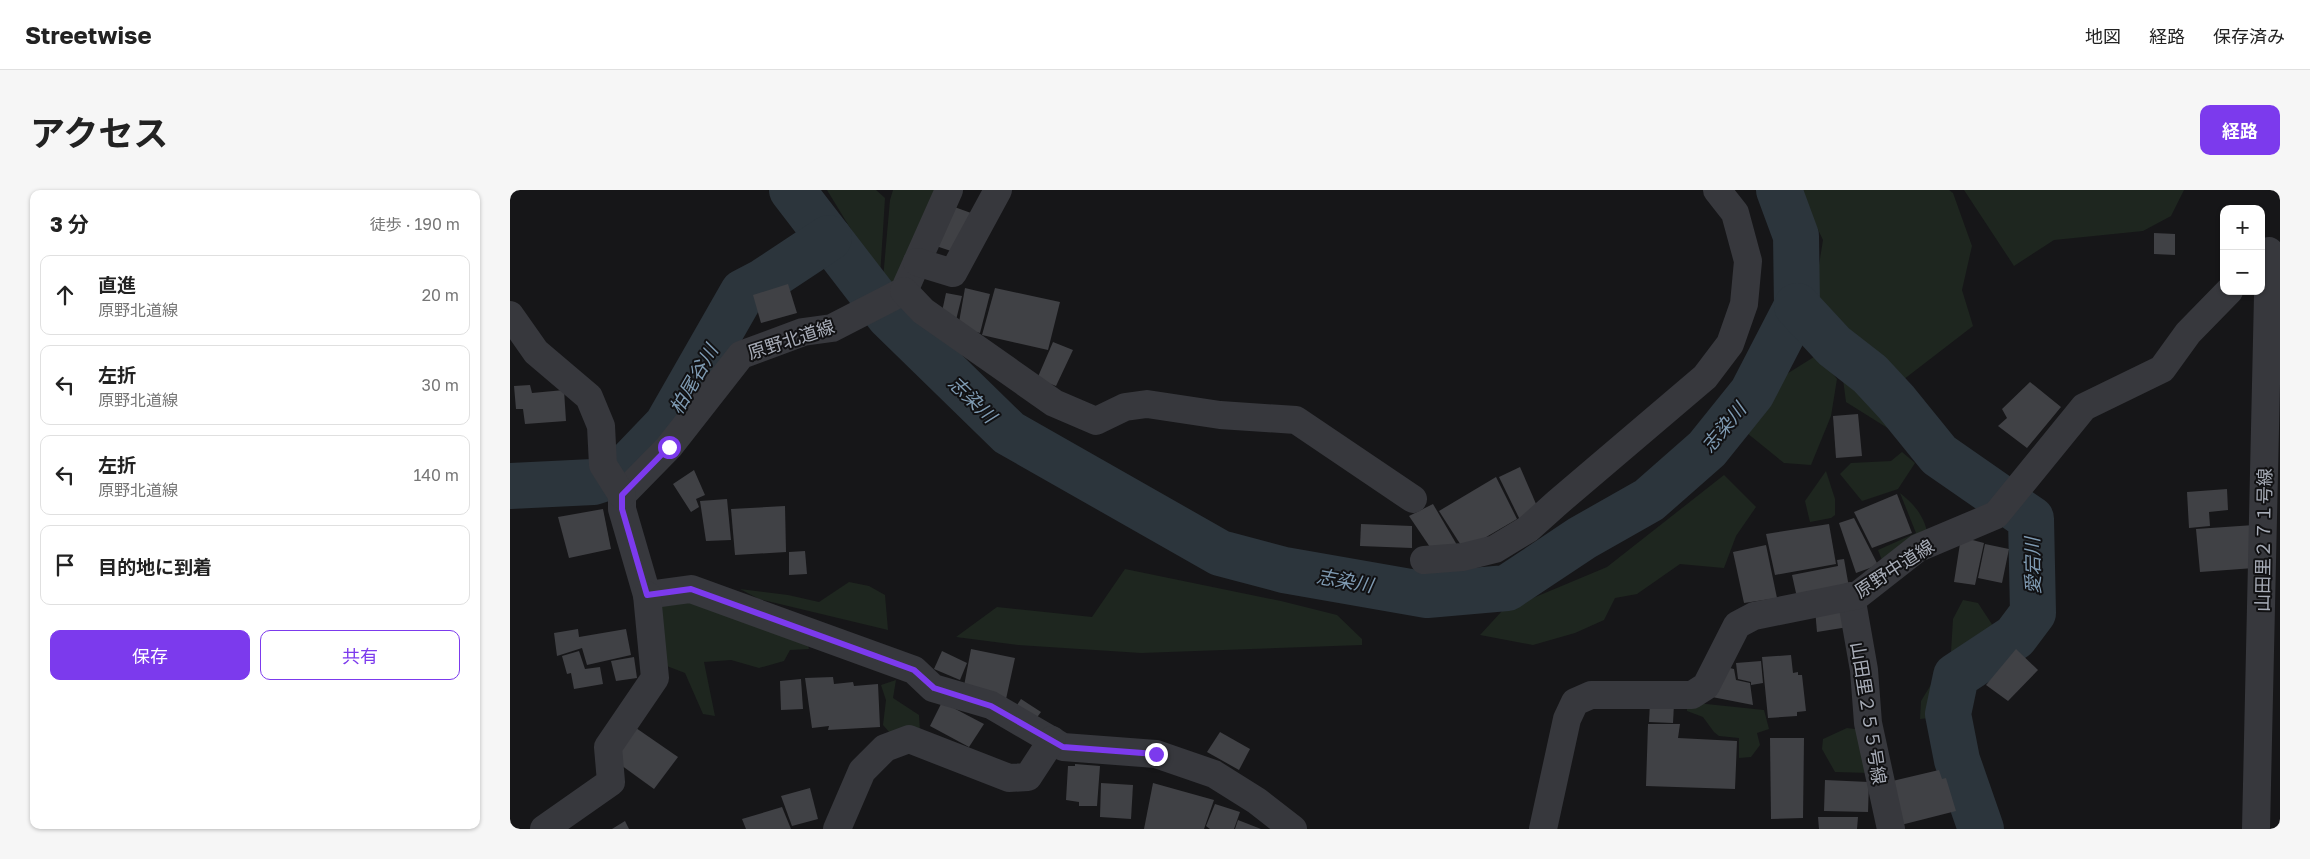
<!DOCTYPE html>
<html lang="ja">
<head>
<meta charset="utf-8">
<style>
	body { margin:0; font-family:"Golos Text","Noto Sans JP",sans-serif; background:#f6f6f6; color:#222 }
	.controls { position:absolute; right:15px; top:15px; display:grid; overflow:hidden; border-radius:10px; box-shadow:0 1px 4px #0004 }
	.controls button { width:45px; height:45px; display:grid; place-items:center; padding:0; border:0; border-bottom:1px solid #e0e0e0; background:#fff; color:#222; font:25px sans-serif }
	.stop { position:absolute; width:15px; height:15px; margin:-11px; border:4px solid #7c3aed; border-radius:50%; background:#fff }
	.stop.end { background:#7c3aed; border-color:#fff; box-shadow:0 1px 5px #0008 }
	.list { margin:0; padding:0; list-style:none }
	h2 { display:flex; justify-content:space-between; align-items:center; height:65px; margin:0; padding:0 20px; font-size:21px }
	h2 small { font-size:16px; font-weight:400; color:#767676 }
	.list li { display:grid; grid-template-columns:32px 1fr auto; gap:15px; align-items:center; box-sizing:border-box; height:80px; margin:0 10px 10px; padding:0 10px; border:1px solid #e0e0e0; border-radius:10px }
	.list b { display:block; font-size:19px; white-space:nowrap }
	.list p { margin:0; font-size:16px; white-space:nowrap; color:#767676 }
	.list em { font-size:16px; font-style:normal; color:#767676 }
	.actions { display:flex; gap:10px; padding:15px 20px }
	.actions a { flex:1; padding:11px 0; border:1px solid #7c3aed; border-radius:10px; text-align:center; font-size:18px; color:#7c3aed }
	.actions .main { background:#7c3aed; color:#fff }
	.icon { flex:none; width:28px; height:28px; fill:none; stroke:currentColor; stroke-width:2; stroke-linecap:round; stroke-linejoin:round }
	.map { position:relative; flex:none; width:1770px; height:639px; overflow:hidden; border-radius:10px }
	header { display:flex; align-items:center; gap:30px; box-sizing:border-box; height:70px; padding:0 25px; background:#fff; border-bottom:1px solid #e0e0e0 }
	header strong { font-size:24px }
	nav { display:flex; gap:28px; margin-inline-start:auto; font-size:18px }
	.intro { display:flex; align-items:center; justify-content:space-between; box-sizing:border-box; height:120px; padding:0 30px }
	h1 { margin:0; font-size:35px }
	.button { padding:12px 22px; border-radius:10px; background:#7c3aed; color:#fff; font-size:18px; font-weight:700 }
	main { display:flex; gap:30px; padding:0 30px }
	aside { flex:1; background:#fff; border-radius:10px; box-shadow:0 1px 4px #0004 }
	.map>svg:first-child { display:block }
	.green { fill:#1e261f }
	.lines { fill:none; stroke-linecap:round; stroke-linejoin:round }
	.river { stroke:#2c353c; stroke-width:46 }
	.building { fill:#404145 }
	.minor { stroke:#37383d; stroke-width:28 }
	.route { stroke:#7c3aed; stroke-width:6 }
	.labels { text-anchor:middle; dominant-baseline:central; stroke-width:4; stroke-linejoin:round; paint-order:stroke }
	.street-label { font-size:18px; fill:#a8adb8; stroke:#111113 }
	.water-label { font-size:19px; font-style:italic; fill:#7f9bb3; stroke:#111113 }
</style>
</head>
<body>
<header>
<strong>Streetwise</strong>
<nav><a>地図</a><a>経路</a><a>保存済み</a></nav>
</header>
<div class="intro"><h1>アクセス</h1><a class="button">経路</a></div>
<main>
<aside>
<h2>3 分<small>徒歩 · 190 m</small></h2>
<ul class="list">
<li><svg class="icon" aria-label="ahead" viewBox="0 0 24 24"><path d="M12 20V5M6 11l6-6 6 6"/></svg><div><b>直進</b><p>原野北道線</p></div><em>20 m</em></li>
<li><svg class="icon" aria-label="left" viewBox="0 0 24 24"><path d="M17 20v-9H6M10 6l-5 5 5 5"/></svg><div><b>左折</b><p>原野北道線</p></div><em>30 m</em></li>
<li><svg class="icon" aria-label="left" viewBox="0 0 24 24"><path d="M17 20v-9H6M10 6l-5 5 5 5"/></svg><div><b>左折</b><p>原野北道線</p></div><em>140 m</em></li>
<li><svg class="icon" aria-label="arrive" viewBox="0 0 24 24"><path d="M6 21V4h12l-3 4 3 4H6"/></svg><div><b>目的地に到着</b></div></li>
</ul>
<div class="actions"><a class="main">保存</a><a>共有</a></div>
</aside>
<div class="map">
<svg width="1770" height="639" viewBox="0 0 1770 639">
	<rect width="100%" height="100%" fill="#161618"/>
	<g class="green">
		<path d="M317,0h49l9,8 -5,79z"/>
		<path d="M383,0h48l-41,92 -18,8 8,-90z"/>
		<path d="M1289,0h150l4,3 19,53 -10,44 11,36 -74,57 -86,-81 10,-62z"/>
		<path d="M1454,0h220l-13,26 -28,15 -89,9 -40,26z"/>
		<path d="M1307,165l20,24 -6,37 -20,49 -27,-2 -37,-30 30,-53z"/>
		<path d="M1331,174c37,13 71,65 96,95l-91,-57z"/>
		<path d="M1392,262l13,11 -17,26 -36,12 -22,-27 11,-11 40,-2z"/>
		<path d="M1316,281l9,28v16l-4,3 -21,4 -5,-21z"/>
		<path d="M1214,285l32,32 -20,29 -12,32 -44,-4 -43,30 -22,4 -11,22 -29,13 -42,12 -53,-10 22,-24 105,-44z"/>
		<path d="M1390,303c15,12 24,23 28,42l-46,25 -4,-10 38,-17z"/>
		<path d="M615,379l156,32 56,14 25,24v6l-221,8 -123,-8 -62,-8 41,-30 95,10z"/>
		<path d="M339,392l20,4 16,9 3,35 -129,-31 -19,-10 48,6 31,7z"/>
		<path d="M179,404l116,42 4,13 -19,1 -6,11 -25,7 -28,-8 -27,2 11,54 -12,-2 -18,-41 -26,-10 -6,-60z"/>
		<path d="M1453,410l15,3 17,26 -8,18 -35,24 -12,46 -20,2 1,-18 30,-49 2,-33z"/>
		<path d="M386,490l-3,18 26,17 1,16 -29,3 -8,-9 3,-25 -5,-15z"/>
		<path d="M1177,512l77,8 5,19 -12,4 3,12 -9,12 -12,1v-20l-20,-2 -5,-4 -11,-15 -16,-6z"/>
		<path d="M1337,538l16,2 7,43 -35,-1 -13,-23 1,-10z"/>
	</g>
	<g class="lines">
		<g class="river">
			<path d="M282,0l97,126 120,117 211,120 64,17 143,25 80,-7 75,-50 67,-38 58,-51 45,-56 45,-87 -1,-70 -17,-46"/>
			<path d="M1287,116l37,40 36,28 26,28 43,53 92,64 2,94 -18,24 -59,39 -8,38 9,46 24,69"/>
			<path d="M0,296l83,-4 28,-9 46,-48 76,-133 21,-11 65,-43"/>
		</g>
	</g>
	<g class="building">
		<path d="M439,15l22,8 -17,39 -21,-7z"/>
		<path d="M1644,43l21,1v21l-21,-1z"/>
		<path d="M278,94l9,29 -36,10 -8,-28z"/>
		<path d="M455,98l25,6 -10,39 -22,-5z"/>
		<path d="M485,98l65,14 -12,48 -66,-15z"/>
		<path d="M436,103l16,3 -7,28 -15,-3z"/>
		<path d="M543,152l20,8 -17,36 -19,-7z"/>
		<path d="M1520,192l31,25 -34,41 -29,-22 9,-8 -5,-9z"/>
		<path d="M20,195l2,8 32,-3 2,31 -41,3 -2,-15h-7l-2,-23z"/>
		<path d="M1348,224l4,42 -26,2 -3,-42z"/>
		<path d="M1010,277l20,46 -19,9 -22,-45z"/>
		<path d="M184,280l11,25 -9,4 3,8 -8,5 -18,-28z"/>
		<path d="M986,287l21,42 -53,31 -25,-39z"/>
		<path d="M1717,299l1,21 -19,2 1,14 -21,2 -2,-36z"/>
		<path d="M1387,304l15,39 -40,15 -18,-36z"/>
		<path d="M217,309l4,41 -25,1 -6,-40z"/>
		<path d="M923,314l24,41 -21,11 -27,-40z"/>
		<path d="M275,316l1,46 -51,3 -4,-46z"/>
		<path d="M93,319l8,40 -42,9 -11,-41z"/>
		<path d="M1344,328l24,47 -22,8 -17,-50z"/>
		<path d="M851,334l51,2v22l-52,-2z"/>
		<path d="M1319,334l7,40 -61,11 -9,-41z"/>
		<path d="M1744,335v43l-54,4 -4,-43z"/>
		<path d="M1451,347l23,6 -9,42 -21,-3z"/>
		<path d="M1475,354l24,5 -7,34 -24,-5z"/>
		<path d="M1256,355l11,53 -33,5 -11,-51z"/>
		<path d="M295,361l2,23 -18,1v-23z"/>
		<path d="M1334,369l6,34 -52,9 -6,-27 46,-9 -1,-6z"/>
		<path d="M1334,416l4,21 -31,5 -2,-23z"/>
		<path d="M68,439l1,8 47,-8 5,26 -44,10 -5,-17 -25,8 -3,-23z"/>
		<path d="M461,459l44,9 -9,41 -42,-13z"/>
		<path d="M1506,459l22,21 -30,31 -22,-16z"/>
		<path d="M69,461l6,18 15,-2 3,17 -29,5 -3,-16 -4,1 -5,-18z"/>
		<path d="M432,461l25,12 -7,17 -26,-11z"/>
		<path d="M1281,465l2,18 5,-1v3h4l4,36 -9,1v4l-29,2 -6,-61z"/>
		<path d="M124,467l3,21 -21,3 -5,-20z"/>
		<path d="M1251,471l2,22 -12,2v-3l-13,-3 -2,-16z"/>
		<path d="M1211,476l13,3 2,11 14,3 3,22 -41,-8z"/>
		<path d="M323,487l1,7 19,-2 1,4 24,-2 2,43 -52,3 1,-4 -17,2 -7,-50z"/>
		<path d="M291,489l2,30 -22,1 -1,-29z"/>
		<path d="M511,509l20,13 -6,8 -20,-12z"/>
		<path d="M432,512l42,22 -15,23 -39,-21z"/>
		<path d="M1140,513l24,1 -1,19 -24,-1z"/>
		<path d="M1138,534h32l-2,14 59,3 -2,48 -89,-3z"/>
		<path d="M126,538l42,29 -24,32 -40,-29z"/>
		<path d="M710,542l30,17 -11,21 -32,-18z"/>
		<path d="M1260,548h34l-1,80 -32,1z"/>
		<path d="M565,574l25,2 -3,40h-18v-4l-13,-2 2,-34h7z"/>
		<path d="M1429,580l3,9 4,-1 10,33 -59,15 -13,-43z"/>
		<path d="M1315,590l44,2 -1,30 -44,-1z"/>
		<path d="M591,593l32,2 -2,34 -31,-2z"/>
		<path d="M643,593l61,17 -10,29h-60z"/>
		<path d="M300,598l8,31 -26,7 -11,-30z"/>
		<path d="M705,614l25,8 -6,17h-24l-4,-3z"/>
		<path d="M272,617l9,22h-45l-4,-10z"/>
		<path d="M1308,627h40l-1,12h-38z"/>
		<path d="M728,630l23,9h-26z"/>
		<path d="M115,631l4,8h-17z"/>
	</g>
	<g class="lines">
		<g class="minor">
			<path d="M439,0l-45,101 -72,37 -29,4 -62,23 -72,92 -47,48v14l25,86 44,-6 223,81 19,18 58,17 72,42 93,7 58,20 43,27 36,28"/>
			<path d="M407,72l36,11 45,-83"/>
			<path d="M394,101l19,20 131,92 42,18 29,-14 22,-3 73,11 76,5 117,79"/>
			<path d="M0,125l26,37 53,45 12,29 2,39 19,30"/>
			<path d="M914,370l39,-3 32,-8 33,-20 29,-26 148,-126 25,-33 14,-40 4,-43 -13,-48 -18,-23"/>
			<path d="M1341,406l13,74 4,53 23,106"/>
			<path d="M34,639l67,-47 -3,-35 47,-69 -8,-83"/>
			<path d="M327,639l25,-58 23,-23 24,-9 100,39 19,-1 24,-37"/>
			<path d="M1033,639l24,-110 8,-17 16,-7h101l14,-9 31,-61 17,-9 104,-21 60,-47 78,-33 88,-108 78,-38 26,-36 41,-42"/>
			<path d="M1746,639l13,-578"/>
		</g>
	</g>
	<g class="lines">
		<path class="route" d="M159,257l-47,48v14l25,86 44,-6 223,81 20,18 57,18 72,41 93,7"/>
	</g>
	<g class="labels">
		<g class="street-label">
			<text transform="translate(281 149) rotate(-18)">原野北道線</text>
			<text transform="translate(1753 350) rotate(-89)">山田里２７１号線</text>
			<text transform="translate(1384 378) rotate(-33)">原野中道線</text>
			<text transform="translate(1359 523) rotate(81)">山田里２５５号線</text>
		</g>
		<g class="water-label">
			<text transform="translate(183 189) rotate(-60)">柏尾谷川</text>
			<text transform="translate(463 209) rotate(44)">志染川</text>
			<text transform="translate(1213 237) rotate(-50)">志染川</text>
			<text transform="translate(1522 376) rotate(-91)">愛宕川</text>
			<text transform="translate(835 390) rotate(10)">志染川</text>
		</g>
	</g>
</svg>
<div class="controls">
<button>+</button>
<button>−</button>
</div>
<div class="stop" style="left:159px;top:257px"></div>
<div class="stop end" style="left:646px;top:564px"></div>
</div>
</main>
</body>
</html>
